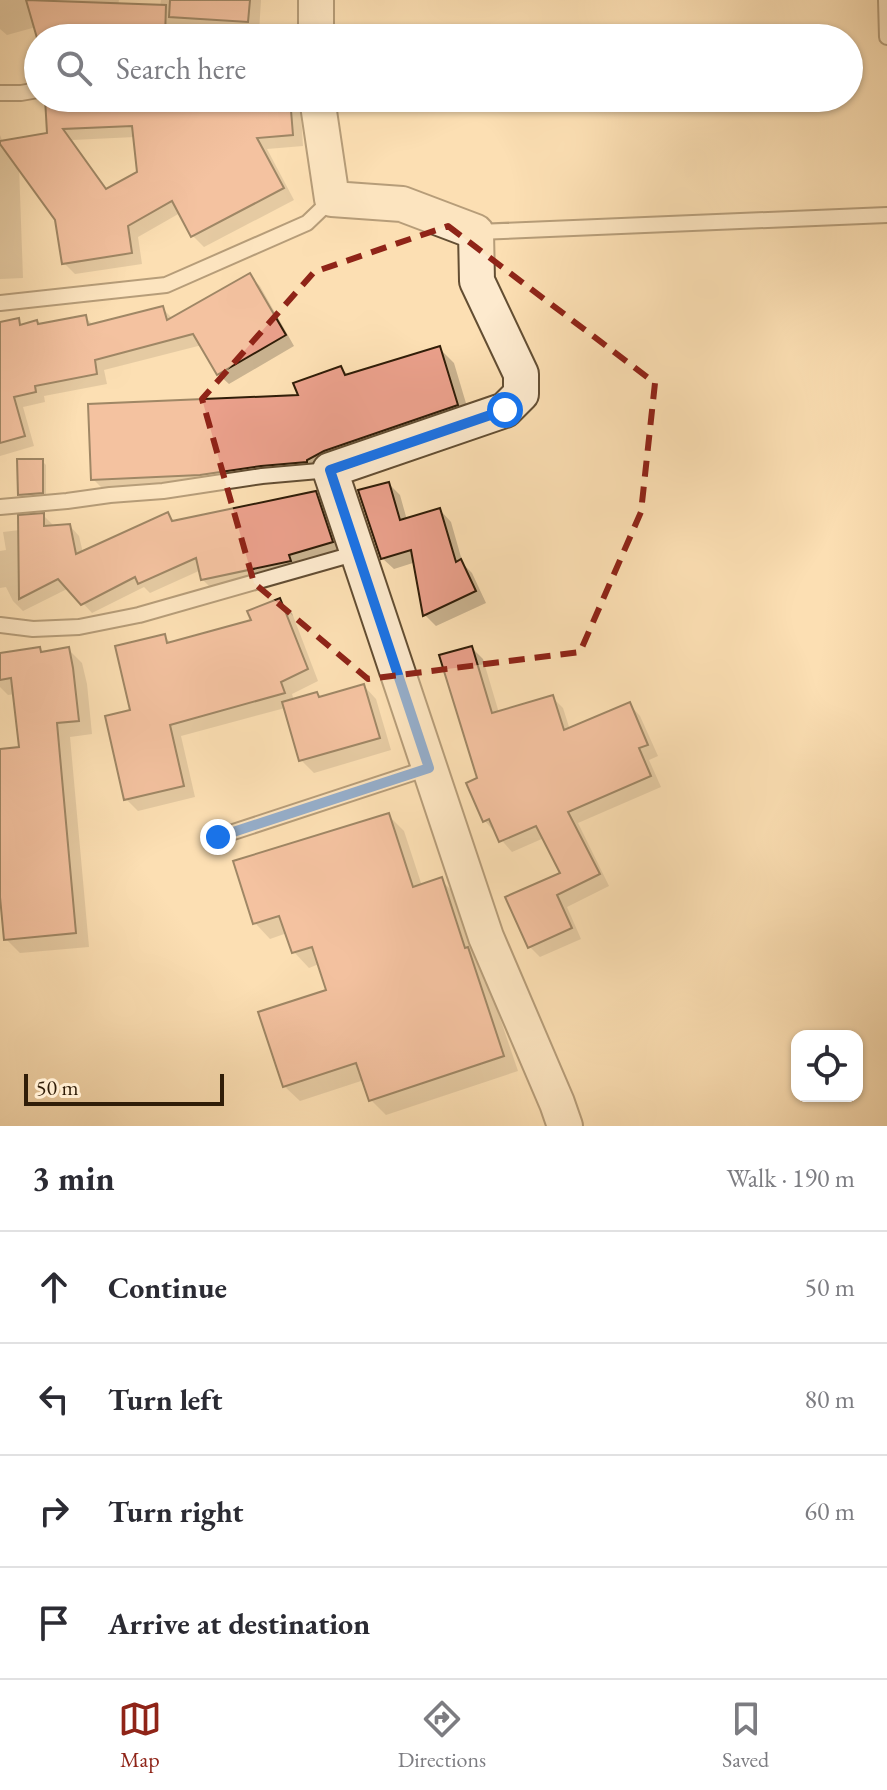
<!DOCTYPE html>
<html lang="en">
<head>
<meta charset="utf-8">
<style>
	body { margin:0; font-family:"EB Garamond",serif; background:#f2f2f3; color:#2b2b33 }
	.controls { position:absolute; right:24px; bottom:24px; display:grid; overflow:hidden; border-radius:16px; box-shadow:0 2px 6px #0004 }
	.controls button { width:72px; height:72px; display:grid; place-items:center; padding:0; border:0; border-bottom:2px solid #e1e1e2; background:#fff; color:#2b2b33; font:40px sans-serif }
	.scale { position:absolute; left:24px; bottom:20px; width:200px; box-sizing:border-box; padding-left:8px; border:4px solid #301d08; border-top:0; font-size:22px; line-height:28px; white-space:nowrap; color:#301d08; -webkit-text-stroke:6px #fdeace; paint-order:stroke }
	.stop { position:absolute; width:24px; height:24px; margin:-18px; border:6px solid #1a73e8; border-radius:50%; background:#fff }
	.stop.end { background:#1a73e8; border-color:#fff; box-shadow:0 2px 8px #0008 }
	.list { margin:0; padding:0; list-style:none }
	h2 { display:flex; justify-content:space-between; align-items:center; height:104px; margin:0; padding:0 32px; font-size:34px }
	h2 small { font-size:26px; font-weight:400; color:#7c7c81 }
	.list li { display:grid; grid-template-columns:52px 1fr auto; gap:24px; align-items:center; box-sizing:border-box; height:112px; padding:0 32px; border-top:2px solid #e1e1e2 }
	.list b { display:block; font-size:30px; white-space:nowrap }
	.list em { font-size:26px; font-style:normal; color:#7c7c81 }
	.icon { flex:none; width:44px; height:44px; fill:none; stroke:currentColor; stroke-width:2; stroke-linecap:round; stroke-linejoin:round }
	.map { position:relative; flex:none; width:887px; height:1126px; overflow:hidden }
	.search { position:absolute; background:#fff; box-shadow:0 2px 6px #0004; left:24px; right:24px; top:24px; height:88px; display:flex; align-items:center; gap:20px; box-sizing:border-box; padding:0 28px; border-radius:44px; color:#7c7c81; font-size:30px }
	.sheet { height:552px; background:#fff }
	nav { display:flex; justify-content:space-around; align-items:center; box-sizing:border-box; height:112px; border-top:2px solid #e1e1e2; background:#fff; font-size:22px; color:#7c7c81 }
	nav a { display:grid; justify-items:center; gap:4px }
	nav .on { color:#8f2418 }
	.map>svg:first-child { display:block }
	.shadow { fill:#0003; fill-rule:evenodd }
	.building { fill:#eaa08b; stroke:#301d08; stroke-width:2; fill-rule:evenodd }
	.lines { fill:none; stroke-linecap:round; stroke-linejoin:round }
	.service-casing { stroke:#634e33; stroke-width:18 }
	.tertiary-casing { stroke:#634e33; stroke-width:38 }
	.service { stroke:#fdeace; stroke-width:14 }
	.tertiary { stroke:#fdeace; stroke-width:34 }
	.route { stroke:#1a73e8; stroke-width:10 }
	.marked { fill:none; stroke:#8f2418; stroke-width:6; stroke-dasharray:16 10; stroke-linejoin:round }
</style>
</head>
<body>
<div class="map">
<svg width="887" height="1126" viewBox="0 0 887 1126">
	<rect width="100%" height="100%" fill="#fcdfb3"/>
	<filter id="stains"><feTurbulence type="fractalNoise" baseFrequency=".0025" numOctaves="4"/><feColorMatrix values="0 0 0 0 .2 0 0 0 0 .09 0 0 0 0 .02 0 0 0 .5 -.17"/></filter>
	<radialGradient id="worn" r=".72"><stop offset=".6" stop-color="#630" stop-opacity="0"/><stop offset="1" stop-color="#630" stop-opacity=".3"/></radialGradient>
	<g class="shadow">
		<path d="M0,0h119l-1,6 42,1 1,-7h100l-2,32 -83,-5v11h-137l-3,-11 -29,8 -7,-6z"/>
		<path d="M47,98h253l3,48 -36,3 27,51 -90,47 -11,-11 -13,-23 -42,24 4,27 -67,10 -11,-11 -7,-44 -38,-53 4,112 -23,1v-144l3,8 46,-8zM135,137l4,36 -31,17 -36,-50z"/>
		<path d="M250,276l10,10 34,60 -65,38 -11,-10 -16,-29 -98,25 3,14 -63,12 1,6 -22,5 11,39 -34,10v-132l18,-4 5,6h17l45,-9 9,9 68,-18 11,11z"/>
		<path d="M439,348l15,15 17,57 -132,45 -231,29 -15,-15 207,-82 41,-29 8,8z"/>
		<path d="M42,461l4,4v31l-23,2 -3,-3z"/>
		<path d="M389,484l11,11 7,25 33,-10 11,12 12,42 9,9 14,30 -50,23 -11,-11 -9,-53 -22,7 -12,-11z"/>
		<path d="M315,493l10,10 16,48 -129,38 -10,-10 -1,-9 -51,23 -6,-6 -52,26 -23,-25 -46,23 -10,-10 -7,-14 -6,1v-37l6,-1 -3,-18 17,-2 23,-15 10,10v2l17,-1 9,10 4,17 84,-39 8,8z"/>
		<path d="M280,601l12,12 26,68 -26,13 2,7 26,-3 44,-12 12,13 15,51 -77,23 -13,-13 -16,-52 -104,28 14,61 -57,14 -12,-12 6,-87 33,-75 7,7 81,-22z"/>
		<path d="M472,648l11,11 16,54 53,-16 11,11 7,22 60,-25 10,11 18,40 -9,4 12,27 -83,36 31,63 -42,21 14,32 -41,18 -11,-11 33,-72 -18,-36 -32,14 -27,-31 -6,-42z"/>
		<path d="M39,649l5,5 24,-5 14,14 5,21 5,50 -22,3 19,210 -69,6 -14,-14 -6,-64v-47l21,-79 -6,-55 -7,1 -8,-8v-32z"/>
		<path d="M389,816l15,15 18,55 19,-6 15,15 26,70 36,106 -132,44 -15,-15 -7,-20 -64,21 -16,-15 44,-95 -9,-27 -10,4 -15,-16 -7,-19 -17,6 -15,-16 -20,-60z"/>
	</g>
	<g class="building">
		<path d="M26,0l140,5 -1,33h-128z"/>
		<path d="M170,0h80l-2,22 -79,-5z"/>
		<path d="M45,98h245l3,37 -36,3 27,50 -93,49 -19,-36 -44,25 4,27 -70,11 -7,-44 -55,-76v-3l47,-8zM132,126l5,46 -31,17 -43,-60z"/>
		<path d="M250,273l36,62 -69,40 -24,-41 -98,26 2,14 -62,12 1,6 -22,5 11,39 -25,7v-121l19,-4 1,7 17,-5 1,4 48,-9 2,10 75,-19 4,14z"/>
		<path d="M440,346l18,59 -134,46 -17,9v2l-46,4 -61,9 -109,5 -3,-76 210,-9 -5,-12 48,-17 4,9z"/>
		<path d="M17,459h26v34l-25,2z"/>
		<path d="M389,482l11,38 40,-12 16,54 5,-3 15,32 -53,25 -12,-66 -30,9 -23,-69z"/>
		<path d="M316,491l17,51 -44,13 2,6 -90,19 -5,-22 -58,26 -3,-7 -54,28 -23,-26 -39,20 -1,-84 26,-2v13l26,-2 6,30 92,-42 4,9z"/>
		<path d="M280,598l28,71 -27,13 4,11 -115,32 14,61 -60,14 -19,-84 25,-6 -15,-64 50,-12 2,9 84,-23 -4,-9z"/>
		<path d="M472,646l20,67 61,-18 11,35 66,-28 18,43 -9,3 12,28 -83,36 32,62 -43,21 15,33 -44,20 -23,-51 55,-24 -24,-47 -37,16 -10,-23 -6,3 -17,-39 11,-5 -38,-123z"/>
		<path d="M40,647l1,5 28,-5 4,21 6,53 -22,2 19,210 -72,7 -4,-43v-148l19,-2 -8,-69 -11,2v-27z"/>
		<path d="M364,684l16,54 -81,23 -17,-59 35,-10 2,5z"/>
		<path d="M389,813l24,74 29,-10 23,71 3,-1 36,109 -135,45 -13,-38 -73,24 -25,-75 68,-22 -14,-43 -20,6 -13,-37 -26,8 -20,-63z"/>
	</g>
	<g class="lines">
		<g class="service-casing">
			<g id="service">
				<path d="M886,0l1,37"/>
				<path d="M0,93h21l17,-3"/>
				<path d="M477,232l410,-17"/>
				<path d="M0,303l166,-18 141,-62 25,-24"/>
				<path d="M0,507l67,-6 43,-6 53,-4 99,-15 68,-6"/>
				<path d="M0,625l33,4 46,-2 60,-12 218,-62"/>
				<path d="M218,837l210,-69"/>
			</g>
		</g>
		<g class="tertiary-casing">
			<g id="tertiary">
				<path d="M316,0v38"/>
				<path d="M317,98l15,101 70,5 74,28 1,49 44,93v20l-16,16 -175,60 156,467 71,166 8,23"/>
			</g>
		</g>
		<use href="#service" class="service"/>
		<use href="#tertiary" class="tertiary"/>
	</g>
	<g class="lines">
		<path class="route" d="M218,837l211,-69 -99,-298 175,-60"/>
	</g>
	<path d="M0 0H887V1126H0ZM448,226l207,157 -14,129 -61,140 -212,27 -114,-96 -52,-184 112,-127z" fill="#fcdfb3" fill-opacity=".55" fill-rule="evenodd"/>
	<path class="marked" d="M448,226l207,157 -14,129 -61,140 -212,27 -114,-96 -52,-184 112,-127z"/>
	<rect width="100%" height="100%" filter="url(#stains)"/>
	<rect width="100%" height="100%" fill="url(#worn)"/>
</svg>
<div class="controls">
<button><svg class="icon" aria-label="locate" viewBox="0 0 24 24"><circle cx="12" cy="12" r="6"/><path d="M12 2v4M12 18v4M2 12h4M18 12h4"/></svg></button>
</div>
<div class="scale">50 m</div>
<div class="stop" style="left:505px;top:410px"></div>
<div class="stop end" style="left:218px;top:837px"></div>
<div class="search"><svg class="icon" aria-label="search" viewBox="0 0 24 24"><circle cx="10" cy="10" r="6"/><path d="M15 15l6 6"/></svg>Search here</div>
</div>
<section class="sheet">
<h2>3 min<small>Walk · 190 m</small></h2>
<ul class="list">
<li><svg class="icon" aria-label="ahead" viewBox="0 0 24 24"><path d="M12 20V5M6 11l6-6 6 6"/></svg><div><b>Continue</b></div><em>50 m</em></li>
<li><svg class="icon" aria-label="left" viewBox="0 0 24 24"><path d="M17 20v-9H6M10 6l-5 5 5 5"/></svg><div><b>Turn left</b></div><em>80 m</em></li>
<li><svg class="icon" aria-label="right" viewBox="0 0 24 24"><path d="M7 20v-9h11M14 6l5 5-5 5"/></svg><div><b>Turn right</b></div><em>60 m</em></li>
<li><svg class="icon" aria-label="arrive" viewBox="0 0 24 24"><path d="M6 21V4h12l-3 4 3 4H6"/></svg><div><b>Arrive at destination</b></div></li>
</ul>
</section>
<nav>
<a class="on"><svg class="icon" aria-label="map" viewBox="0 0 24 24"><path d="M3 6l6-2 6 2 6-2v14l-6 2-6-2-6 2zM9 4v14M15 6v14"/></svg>Map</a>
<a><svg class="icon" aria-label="directions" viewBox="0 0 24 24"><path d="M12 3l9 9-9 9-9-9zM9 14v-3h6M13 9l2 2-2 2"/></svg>Directions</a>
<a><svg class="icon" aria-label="saved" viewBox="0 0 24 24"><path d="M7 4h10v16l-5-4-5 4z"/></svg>Saved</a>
</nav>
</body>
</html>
